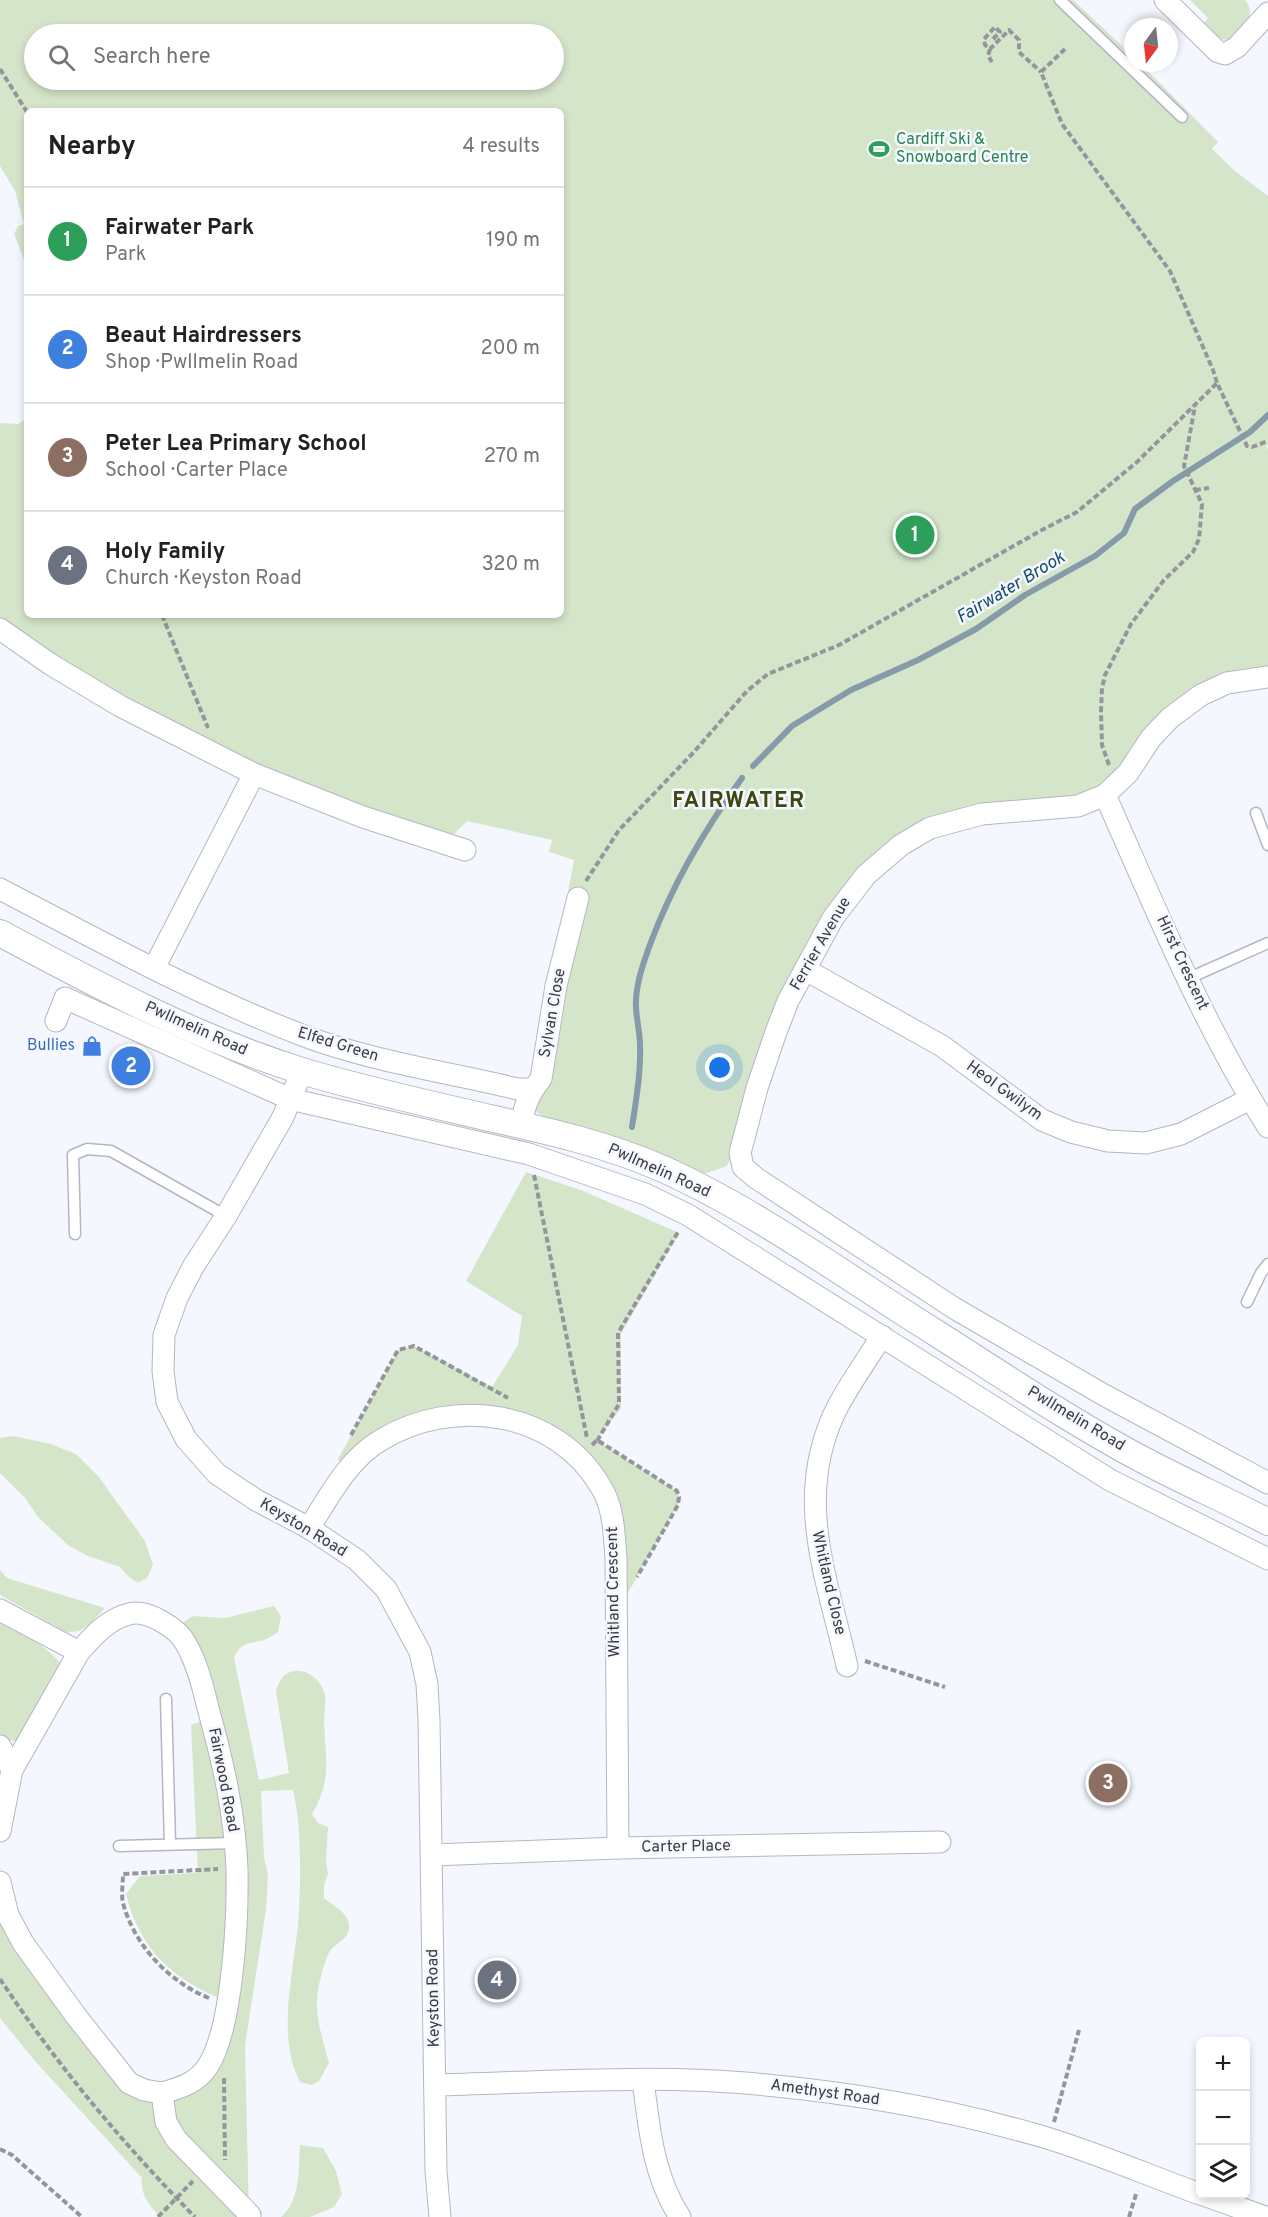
<!DOCTYPE html>
<html lang="en">
<head>
<meta charset="utf-8">
<style>
	body { margin:0; font-family:Overpass,sans-serif; background:#f2f2f2; color:#202124 }
	.controls { position:absolute; right:18px; bottom:18px; display:grid; overflow:hidden; border-radius:9px; box-shadow:0 3px 9px #0003 }
	.controls button { width:54px; height:54px; display:grid; place-items:center; padding:0; border:0; border-bottom:2px solid #e0e0e0; background:#fff; color:#202124; font:30px sans-serif }
	.compass { position:absolute; left:1124px; top:18px; width:54px; height:54px; border-radius:50%; background:#fff; box-shadow:0 3px 9px #0003; rotate:195deg }
	.you { position:absolute; left:720px; top:1068px; width:21px; height:21px; margin:-15px; border:4px solid #fff; border-radius:50%; background:#1a73e8; box-shadow:0 0 0 9px #1a73e833 }
	.badge { display:grid; place-items:center; width:39px; height:39px; border-radius:50%; background:#5f711e; color:#fff; font-size:20px; font-weight:700 }
	.pin { position:absolute; translate:-50% -50%; border:3px solid #fff; box-shadow:0 2px 6px #0006 }
	.list { margin:0; padding:0; list-style:none }
	h2 { display:flex; justify-content:space-between; align-items:center; height:78px; margin:0; padding:0 24px; font-size:26px }
	h2 small { font-size:20px; font-weight:400; color:#757577 }
	.list li { display:grid; grid-template-columns:39px 1fr auto; gap:18px; align-items:center; box-sizing:border-box; height:108px; padding:0 24px; border-top:2px solid #e0e0e0 }
	.list b { display:block; font-size:22px; white-space:nowrap }
	.list p { margin:0; font-size:20px; white-space:nowrap; color:#757577 }
	.list em { font-size:20px; font-style:normal; color:#757577 }
	.icon { flex:none; width:33px; height:33px; fill:none; stroke:currentColor; stroke-width:2; stroke-linecap:round; stroke-linejoin:round }
	.map { position:relative; flex:none; width:1268px; height:2217px; overflow:hidden }
	.search { position:absolute; background:#fff; box-shadow:0 3px 9px #0003; left:24px; top:24px; width:540px; height:66px; display:flex; align-items:center; gap:15px; box-sizing:border-box; padding:0 21px; border-radius:33px; color:#757577; font-size:22px }
	.panel { position:absolute; background:#fff; box-shadow:0 3px 9px #0003; left:24px; top:108px; width:540px; height:510px; border-radius:9px }
	.map>svg:first-child { display:block }
	.green { fill:#d5e5ca; fill-rule:evenodd }
	.lines { fill:none; stroke-linecap:round; stroke-linejoin:round }
	.stream { stroke:#859baa; stroke-width:6 }
	.service-casing { stroke:#b4b7c2; stroke-width:13 }
	.minor-casing { stroke:#b4b7c2; stroke-width:23 }
	.tertiary-casing { stroke:#b4b7c2; stroke-width:28 }
	.path { stroke:#94969c; stroke-width:4; stroke-dasharray:6 3; stroke-linecap:butt }
	.service { stroke:#fff; stroke-width:10 }
	.minor { stroke:#fff; stroke-width:21 }
	.tertiary { stroke:#fff; stroke-width:26 }
	.labels { text-anchor:middle; dominant-baseline:central; stroke-width:5; stroke-linejoin:round; paint-order:stroke }
	.leisure-label { font-size:16px; fill:#27864d; stroke:#f5f7fe; text-anchor:start }
	.street-label { font-size:16px; fill:#3b3c41; stroke:#f5f7fe }
	.shop-label { font-size:16px; fill:#366cbe; stroke:#f5f7fe; text-anchor:end }
	.water-label { font-size:18px; font-style:italic; fill:#174e69; stroke:#f5f7fe }
	.district-label { font-size:22px; font-weight:bold; letter-spacing:1.5px; fill:#3c480f; stroke:#f5f7fe }
</style>
</head>
<body>
<div class="map">
<svg width="1268" height="2217" viewBox="0 0 1268 2217">
	<rect width="100%" height="100%" fill="#f5f7fe"/>
	<g class="green">
		<path d="M0,0h1073l60,56v7h7l78,79 -6,7 23,22 33,25v249l-2,1 2,3v228l-67,18 -96,100 -175,33 -97,90 -106,248 -23,8c-35,-16 -71,-31 -108,-43 -20,-7 -44,-7 -61,-20l44,-216 -11,-3 6,-32 -25,-8 3,-12 -85,-19 -16,16 -174,-60 -161,-81 -74,-46 -42,-32v-195l18,1 9,-6v197h534v-504h-534v157l-13,-34 4,-8 6,-2 -9,-33 -15,-25zM34,34h520v46h-520z"/>
		<path d="M1190,0h55c13,16 -2,28 -13,39l-15,1 -15,-15 6,-7z"/>
		<path d="M526,1172l55,18 98,43 -58,101v74l-24,32 80,51 2,6 -1,8 -62,109 -14,-125 -74,-65 -120,3 -63,47 -7,-15 60,-109 16,-4 78,41 26,-42 4,-29 -56,-35z"/>
		<path d="M13,1436l38,8 25,10 22,22 47,65 8,24 -6,13 -9,5 -9,-6 -9,-10 -32,-11 -19,-10 -31,-29 -13,-19 -25,-25v-35z"/>
		<path d="M0,1570l7,8 98,30c-12,12 -20,26 -39,24l-66,-37z"/>
		<path d="M274,1606l7,10 -3,16c-5,3 -11,8 -18,9 -14,3 -20,3 -26,17l25,122 30,-7 -13,-82c1,-4 3,-9 6,-13 13,-16 38,-3 42,14 3,8 0,19 0,28 1,38 9,58 -12,94l6,9 10,4 -2,32 2,15 -4,11v13c9,8 26,15 25,29 -1,14 -13,15 -19,24 -4,6 -6,15 -8,22 -11,34 -2,56 7,90l-10,18 -8,4 -11,-3c-26,-50 -3,-119 -1,-173 2,-34 2,-87 -6,-119l-32,1 3,66 4,18 -2,35 -21,135 4,172h-88c-12,-11 -21,-23 -19,-39l-108,-118 -34,-42v-95l53,79 61,77 75,6 37,-84c-52,-21 -86,-50 -100,-107l14,-18 58,-3 -7,-148 20,-7 -37,-90 19,-12 32,2z"/>
		<path d="M0,1621c22,12 44,23 60,42l-3,25 -32,52 -10,1 -15,-3z"/>
		<path d="M300,2145l23,3 13,23 6,23 -8,13 -24,10h-29c20,-16 17,-49 19,-72z"/>
	</g>
	<g class="lines">
		<g class="stream">
			<path d="M753,766l39,-40 59,-36 67,-30 58,-31 49,-34 70,-39 29,-23 11,-24 38,-28 77,-49 18,-17"/>
			<path d="M632,1127c4,-26 9,-55 8,-82 0,-15 -5,-30 -4,-45 1,-20 8,-39 15,-58 22,-59 54,-113 91,-164"/>
		</g>
		<g class="service-casing">
			<g id="service">
				<path d="M1060,0l122,117"/>
				<path d="M1256,813l12,32"/>
				<path d="M1187,979l81,-36"/>
				<path d="M75,1234l-2,-79 14,-6 24,2 115,65"/>
				<path d="M1247,1302l14,-29 7,-9"/>
				<path d="M166,1699l4,145"/>
				<path d="M119,1846l116,-3"/>
			</g>
		</g>
		<g class="minor-casing">
			<g id="minor">
				<path d="M1165,0l53,52 7,2 12,-7 31,-34"/>
				<path d="M0,629l50,35 70,42 134,68 109,43 102,33"/>
				<path d="M1268,677l-41,6 -26,12 -31,23 -19,20 -23,35 -23,22 -27,11 -96,8 -52,14 -29,17 -35,30 -33,43 -45,83 -12,31 -19,56 -17,65 3,14 13,11 198,130 150,87 164,88"/>
				<path d="M1105,795c50,112 97,228 163,332"/>
				<path d="M0,889c100,52 201,108 307,148 65,24 143,36 211,52h15"/>
				<path d="M154,968l100,-194"/>
				<path d="M806,970l136,76 100,74 29,12 37,9 38,2 35,-9 69,-35"/>
				<path d="M56,1021l9,-23 225,101 239,55 116,40 43,21 422,265 158,79"/>
				<path d="M302,1071l-19,46 -57,99 -33,51 -16,31 -13,37 -1,36 4,31 19,37 31,35 39,26 53,28 48,32 29,29 34,63 7,32 2,37 7,450 4,46"/>
				<path d="M521,1125c3,-18 8,-32 20,-46l15,-93 22,-88"/>
				<path d="M309,1528c20,-31 39,-69 72,-88 73,-44 175,-30 220,47 13,21 13,47 15,71l2,290"/>
				<path d="M0,1610l79,42 -67,118 -12,61"/>
				<path d="M79,1652c14,-16 29,-33 50,-38 18,-5 49,14 57,30 11,19 17,43 22,64 15,54 27,106 29,161 1,48 -4,158 -29,197 -11,17 -28,22 -46,27l4,29 10,17 74,76"/>
				<path d="M847,1666c-20,-89 -55,-171 -9,-260 13,-24 29,-47 44,-70"/>
				<path d="M0,1746l12,24"/>
				<path d="M432,1855l186,-7 322,-6"/>
				<path d="M0,1882l8,33 15,28 53,73 53,67 15,7 18,3"/>
				<path d="M643,2080c6,47 10,96 37,137"/>
				<path d="M435,2085c110,-3 222,-11 331,0 95,9 190,26 281,53 52,16 103,38 153,56"/>
				<path d="M1201,2194l64,23"/>
			</g>
		</g>
		<g class="tertiary-casing">
			<path id="tertiary" d="M0,933c97,52 196,105 302,138 63,19 128,33 192,48 58,13 115,26 169,50 94,42 186,110 273,164 69,44 139,91 211,129 40,21 81,39 121,60"/>
		</g>
		<g class="path">
			<path d="M993,39l7,-7 -5,-5 -11,12 1,6 5,4 19,-19 10,10v12l22,20"/>
			<path d="M990,49l-2,7 4,6"/>
			<path d="M1065,49l-24,23 21,52 108,147 43,99 4,13"/>
			<path d="M0,69l27,43"/>
			<path d="M1195,490l14,-2"/>
			<path d="M162,615l46,113"/>
			<path d="M1109,765l-7,-20 -1,-34 1,-23 3,-13 26,-51 33,-44 29,-28 6,-13 3,-35 -18,-38 11,-60"/>
			<path d="M586,881l33,-51 74,-77 54,-62 21,-17 71,-29 201,-114 37,-19 60,-50 80,-79 30,63 5,1 16,-6"/>
			<path d="M534,1175l53,263"/>
			<path d="M351,1435l47,-85 16,-4 94,52"/>
			<path d="M597,1441l22,-37 -1,-71 60,-101"/>
			<path d="M592,1445l5,-5 80,51 2,6 -1,8 -41,72"/>
			<path d="M865,1661l80,26"/>
			<path d="M0,1979c57,86 123,165 195,238"/>
			<path d="M209,1998c-40,-16 -75,-53 -86,-95 -2,-9 0,-20 0,-29l95,-5"/>
			<path d="M224,2078l1,82"/>
			<path d="M1054,2122l25,-92"/>
			<path d="M0,2149l12,6 70,62"/>
			<path d="M158,2217l35,-36"/>
			<path d="M1129,2217l8,-26"/>
		</g>
		<use href="#service" class="service"/>
		<use href="#minor" class="minor"/>
		<use href="#tertiary" class="tertiary"/>
	</g>
	<defs>
		<g id="stadium-bare" transform="scale(1.62)"><path d="M0-5a6.5 5 0 1 0 0 10a6.5 5 0 1 0 0-10ZM-3.5-1.8h7v3.6h-7Z" fill="#2e9e5b" stroke="#f5f7fe" stroke-width="2.5" paint-order="stroke"/></g>
		<g id="shop-bare" transform="scale(1.62)"><path d="M-5-2.5h2.3a2.7 3.5 0 0 1 5.4 0H5L5.5 6h-11ZM-1.5-2.5h3a1.5 2.3 0 0 0-3 0Z" fill="#3f7fe0" stroke="#f5f7fe" stroke-width="2.5" paint-order="stroke"/></g>
	</defs>
	<g fill-rule="evenodd">
		<use href="#stadium-bare" x="879" y="149"/>
		<use href="#shop-bare" x="92" y="1046"/>
	</g>
	<g class="labels">
		<g class="leisure-label">
			<text x="896" y="140">Cardiff Ski &amp;<tspan x="896" dy="18">Snowboard Centre</tspan></text>
		</g>
		<g class="street-label">
			<text transform="translate(821 944) rotate(-60)">Ferrier Avenue</text>
			<text transform="translate(1182 963) rotate(65)">Hirst Crescent</text>
			<text transform="translate(553 1013) rotate(-80)">Sylvan Close</text>
			<text transform="translate(196 1029) rotate(24)">Pwllmelin Road</text>
			<text transform="translate(338 1045) rotate(17)">Elfed Green</text>
			<text transform="translate(1004 1091) rotate(36)">Heol Gwilym</text>
			<text transform="translate(659 1171) rotate(24)">Pwllmelin Road</text>
			<text transform="translate(1076 1419) rotate(31)">Pwllmelin Road</text>
			<text transform="translate(303 1528) rotate(31)">Keyston Road</text>
			<text transform="translate(828 1583) rotate(77)">Whitland Close</text>
			<text transform="translate(614 1592) rotate(-91)">Whitland Crescent</text>
			<text transform="translate(223 1780) rotate(79)">Fairwood Road</text>
			<text transform="translate(686 1847) rotate(-1)">Carter Place</text>
			<text transform="translate(434 1998) rotate(-91)">Keyston Road</text>
			<text transform="translate(825 2093) rotate(8)">Amethyst Road</text>
		</g>
		<g class="shop-label">
			<text x="75" y="1046">Bullies</text>
		</g>
		<g class="water-label">
			<text transform="translate(1011 588) rotate(-31)">Fairwater Brook</text>
		</g>
		<g class="district-label">
			<text x="739" y="801">FAIRWATER</text>
		</g>
	</g>
</svg>
<div class="controls">
<button>+</button>
<button>−</button>
<button><svg class="icon" aria-label="layers" viewBox="0 0 24 24"><path d="M12 4l9 5-9 5-9-5zM3 14l9 5 9-5"/></svg></button>
</div>
<svg class="compass" viewBox="-18 -18 36 36"><path d="M0-13l5 13h-10z" fill="#e53935"/><path d="M0 13l5-13h-10z" fill="#757577"/></svg>
<div class="you"></div>
<div class="pin badge" style="left:915px;top:535px;background:#2e9e5b">1</div>
<div class="pin badge" style="left:131px;top:1066px;background:#3f7fe0">2</div>
<div class="pin badge" style="left:1108px;top:1783px;background:#8d6e63">3</div>
<div class="pin badge" style="left:497px;top:1980px;background:#6b7280">4</div>
<div class="search"><svg class="icon" aria-label="search" viewBox="0 0 24 24"><circle cx="10" cy="10" r="6"/><path d="M15 15l6 6"/></svg>Search here</div>
<section class="panel">
<h2>Nearby<small>4 results</small></h2>
<ul class="list">
<li><span class="badge" style="background:#2e9e5b">1</span><div><b>Fairwater Park</b><p>Park</p></div><em>190 m</em></li>
<li><span class="badge" style="background:#3f7fe0">2</span><div><b>Beaut Hairdressers</b><p>Shop · Pwllmelin Road</p></div><em>200 m</em></li>
<li><span class="badge" style="background:#8d6e63">3</span><div><b>Peter Lea Primary School</b><p>School · Carter Place</p></div><em>270 m</em></li>
<li><span class="badge" style="background:#6b7280">4</span><div><b>Holy Family</b><p>Church · Keyston Road</p></div><em>320 m</em></li>
</ul>
</section>
</div>
</body>
</html>
